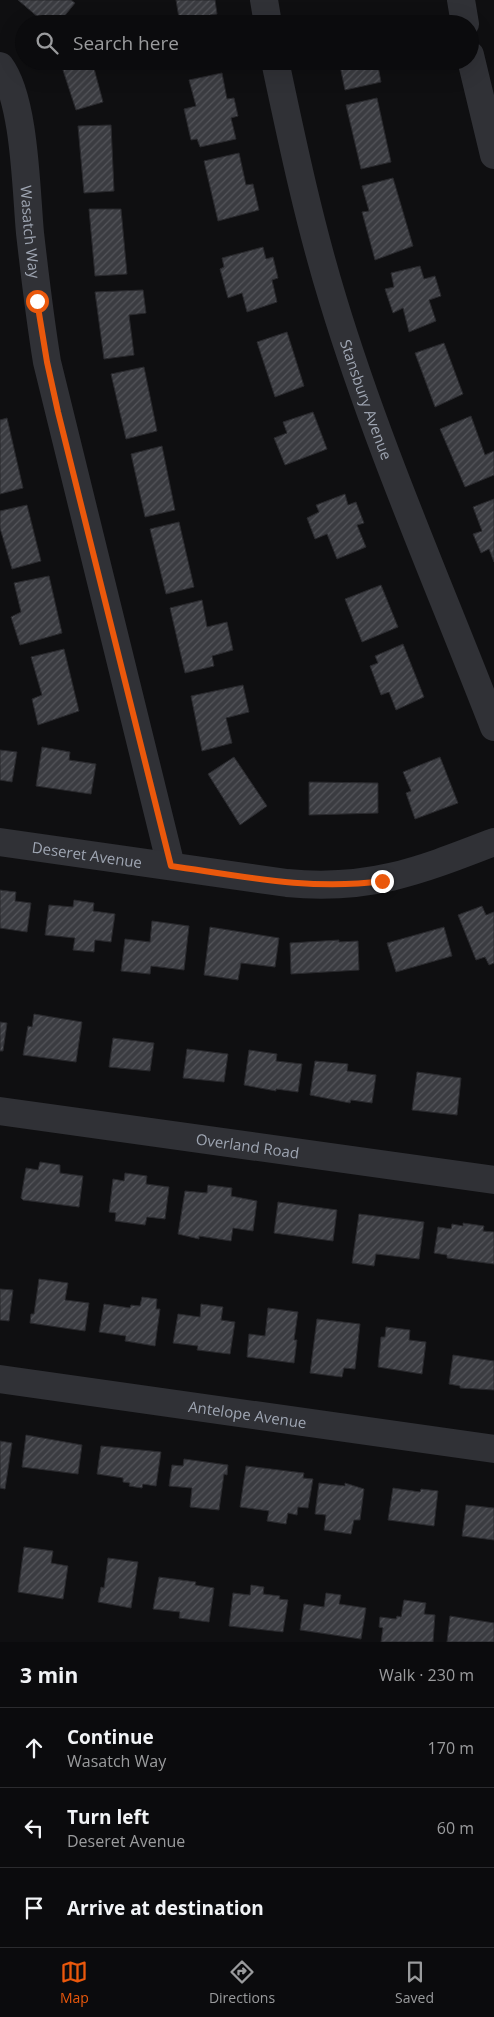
<!DOCTYPE html>
<html lang="en">
<head>
<meta charset="utf-8">
<style>
	body { margin:0; font-family:"Open Sans",sans-serif; background:#19191b; color:#f1f3f6 }
	.stop { position:absolute; width:15px; height:15px; margin:-11px; border:4px solid #ea580c; border-radius:50%; background:#fff }
	.stop.end { background:#ea580c; border-color:#fff; box-shadow:0 1px 5px #0008 }
	.list { margin:0; padding:0; list-style:none }
	h2 { display:flex; justify-content:space-between; align-items:center; height:65px; margin:0; padding:0 20px; font-size:21px }
	h2 small { font-size:16px; font-weight:400; color:#9a9b9d }
	.list li { display:grid; grid-template-columns:32px 1fr auto; gap:15px; align-items:center; box-sizing:border-box; height:80px; padding:0 20px; border-top:1px solid #2b2b2e }
	.list b { display:block; font-size:19px; white-space:nowrap }
	.list p { margin:0; font-size:16px; white-space:nowrap; color:#9a9b9d }
	.list em { font-size:16px; font-style:normal; color:#9a9b9d }
	.icon { flex:none; width:28px; height:28px; fill:none; stroke:currentColor; stroke-width:2; stroke-linecap:round; stroke-linejoin:round }
	.map { position:relative; flex:none; width:494px; height:1642px; overflow:hidden }
	.search { position:absolute; background:#0b0b0d; box-shadow:0 5px 20px #0002; left:15px; right:15px; top:15px; height:55px; display:flex; align-items:center; gap:12px; box-sizing:border-box; padding:0 18px; border-radius:28px; color:#9a9b9d; font-size:19px }
	.sheet { height:305px; background:#0b0b0d }
	nav { display:flex; justify-content:space-around; align-items:center; box-sizing:border-box; height:70px; border-top:1px solid #2b2b2e; background:#0b0b0d; font-size:14px; color:#9a9b9d }
	nav a { display:grid; justify-items:center; gap:2px }
	nav .on { color:#ea580c }
	.map>svg:first-child { display:block }
	.building { fill:url(#building-hatch); stroke:#29292d }
	.lines { fill:none; stroke-linecap:round; stroke-linejoin:round }
	.minor { stroke:#303136; stroke-width:28 }
	.route { stroke:#ea580c; stroke-width:6 }
	.labels { text-anchor:middle; dominant-baseline:central; stroke-width:4; stroke-linejoin:round; paint-order:stroke }
	.street-label { font-size:15px; fill:#9fa6b3; stroke:#0a0a0c }
</style>
</head>
<body>
<div class="map">
<svg width="494" height="1642" viewBox="0 0 494 1642">
	<defs>
		<pattern id="building-hatch" width="6" height="6" patternUnits="userSpaceOnUse" patternTransform="scale(1.25)"><rect width="6" height="6" fill="#3b3c41"/><path d="M-1 1l2-2M0 6l6-6M5 7l2-2" fill="none" stroke="#54555a"/></pattern>
	</defs>
	<rect width="100%" height="100%" fill="#0f0f11"/>
	<g class="building">
		<path d="M18,0h53l4,3 -17,21h-12z"/>
		<path d="M176,0h39l2,14 -7,1 1,9h-31z"/>
		<path d="M60,61h32l11,41 -27,8z"/>
		<path d="M339,61h38l4,21 -36,8z"/>
		<path d="M222,73l5,26 7,-1 4,18 -7,2 5,21 -36,8 -3,-8 -6,1 -7,-31 12,-3 -7,-26z"/>
		<path d="M377,98l14,64 -30,7 -15,-64z"/>
		<path d="M111,125l3,66 -30,2 -6,-67z"/>
		<path d="M239,153l7,32 7,-1 6,26 -41,11 -14,-60z"/>
		<path d="M393,178l20,68 -38,14 -13,-48 7,-1 -7,-25z"/>
		<path d="M89,209h32l6,65 -32,2z"/>
		<path d="M263,247l3,12 7,-2 5,21 -6,2 5,22 -30,10 -5,-19 -14,5 -8,-29 4,-2 -2,-9z"/>
		<path d="M420,266l4,13 11,-3 6,20 -12,4 7,21 -27,11 -6,-24 -10,5 -8,-24 9,-2 -3,-14z"/>
		<path d="M143,290l3,23 -17,2 5,40 -30,4 -9,-67z"/>
		<path d="M287,332l17,54 -29,11 -18,-55z"/>
		<path d="M444,343l19,51 -28,13 -20,-54z"/>
		<path d="M144,367l13,64 -31,8 -15,-65z"/>
		<path d="M313,412l14,37 -42,16 -11,-27 13,-5 -4,-11z"/>
		<path d="M471,416l14,39 9,-4v24l-29,12 -25,-58z"/>
		<path d="M7,418l16,70 -23,6v-74z"/>
		<path d="M162,446l13,64 -30,7 -14,-63z"/>
		<path d="M345,494l3,11 8,-3 8,21 -7,2 9,22 -29,12 -10,-25 -12,5 -8,-21 12,-6 -3,-7z"/>
		<path d="M494,499v63l-5,-13 -8,4 -8,-19 9,-3 -9,-24z"/>
		<path d="M27,505l14,56 -29,8 -12,-41v-17z"/>
		<path d="M179,522l15,65 -28,7 -16,-65z"/>
		<path d="M49,576l13,57 -42,12 -9,-28 10,-5 -7,-29z"/>
		<path d="M381,585l17,42 -36,15 -17,-43z"/>
		<path d="M202,600l5,27 20,-5 6,28 -21,6 2,10 -29,7 -15,-65z"/>
		<path d="M403,644l21,53 -28,13 -7,-18 -8,3 -11,-29 8,-3 -3,-7z"/>
		<path d="M64,649l15,62 -41,14 -6,-26 10,-4 -11,-38z"/>
		<path d="M243,685l6,27 -23,6 6,25 -30,8 -11,-55z"/>
		<path d="M42,747l28,5 -1,8 27,4 -5,30 -55,-8z"/>
		<path d="M0,750l17,2 -5,30 -12,-2z"/>
		<path d="M234,757l33,49 -27,19 -32,-51z"/>
		<path d="M440,757l18,46 -43,16 -9,-26 5,-2 -8,-19z"/>
		<path d="M309,782l69,1v30l-69,2z"/>
		<path d="M0,890l16,2 -1,9 16,2 -4,29 -27,-4z"/>
		<path d="M74,900l20,3 -1,8 22,3 -4,28 -16,-2 -1,12 -21,-2 2,-12 -30,-3 4,-30 24,2z"/>
		<path d="M482,906l4,9 8,-3v51l-5,2 -4,-8 -9,3 -18,-45z"/>
		<path d="M152,921l37,5 -5,44 -33,-4 -1,8 -29,-3 4,-32 25,3z"/>
		<path d="M210,927l69,11 -4,29 -34,-4 -3,17 -34,-5z"/>
		<path d="M444,927l8,29 -56,16 -9,-29z"/>
		<path d="M339,940v2l19,-1 1,29 -68,4 -1,-31z"/>
		<path d="M34,1014l48,8 -6,40 -53,-7 5,-29 4,1z"/>
		<path d="M0,1022l7,1 -4,28h-3z"/>
		<path d="M113,1038l41,5 -4,28 -41,-4z"/>
		<path d="M187,1049l41,5 -4,28 -41,-4z"/>
		<path d="M249,1050l28,4 -1,7 26,3 -4,28 -22,-3v2l-32,-6z"/>
		<path d="M315,1061l33,3 -1,7 29,4 -4,28 -21,-3 -1,3 -40,-8z"/>
		<path d="M417,1072l44,6 -4,37 -45,-5z"/>
		<path d="M40,1162l20,3v8l23,3 -4,31 -56,-7 -2,-2 5,-30 12,2z"/>
		<path d="M125,1173l22,3 -1,8 23,3 -4,32 -18,-2 -2,8 -30,-4 1,-8 -7,-1 4,-33 11,2z"/>
		<path d="M208,1185l24,3 -1,8 26,5 -4,30 -20,-3 -2,13 -32,-5v3l-21,-5 7,-43 22,2z"/>
		<path d="M278,1202l59,8 -4,31 -59,-8z"/>
		<path d="M359,1214l65,8 -5,37 -43,-5 -2,12 -22,-3z"/>
		<path d="M463,1223l21,3 -1,5 11,1v32l-47,-6v-3l-13,-2 4,-26 13,2 1,-5 11,2z"/>
		<path d="M39,1279l29,4 -3,17 24,3 -4,28 -55,-8 1,-9h3z"/>
		<path d="M0,1289l13,1 -4,31 -9,-1z"/>
		<path d="M142,1297l15,2 -1,10h4l-5,37 -30,-5 1,-5 -27,-4 5,-28 26,4 1,-3 9,1z"/>
		<path d="M201,1304l22,3 -2,13 14,2 -5,32 -33,-4 1,-4 -25,-3 5,-29 22,3z"/>
		<path d="M268,1308l30,4 -4,28h3l-3,23 -47,-6 2,-23 16,2z"/>
		<path d="M317,1319l43,5 -5,45 -11,-1 -2,9 -32,-4z"/>
		<path d="M386,1327l24,3 -1,10 17,2 -4,32 -44,-7 3,-30h4z"/>
		<path d="M453,1355l41,6v29l-34,-2v-2l-11,-2z"/>
		<path d="M26,1435l56,10 -4,29 -56,-7z"/>
		<path d="M0,1441l12,2 -7,46 -5,-1z"/>
		<path d="M101,1446l60,6 -5,34 -13,-2 -1,4 -13,-2 1,-3 -7,-1v-4l-26,-4z"/>
		<path d="M184,1459l44,6 -1,10 -3,-1 -5,36 -29,-3 2,-19 -23,-2 3,-21 11,1z"/>
		<path d="M246,1466l58,7 -1,5 10,1 -5,29 -10,-1 -1,8 -9,-2 -2,11 -19,-3 2,-10 -29,-4z"/>
		<path d="M319,1483l26,3v-3l19,6 -4,31h-6l-3,14 -27,-4 2,-15 -11,-1z"/>
		<path d="M393,1488l27,4 1,-3 17,2 -4,35 -46,-6z"/>
		<path d="M466,1505l28,3v32l-32,-4z"/>
		<path d="M24,1547l29,4 -2,12 17,3 -5,33 -45,-7z"/>
		<path d="M108,1558l30,4 -7,46 -33,-6 3,-15 3,1z"/>
		<path d="M159,1577l37,5 -1,3 19,3 -5,34 -30,-4 1,-6 -27,-3z"/>
		<path d="M251,1585l13,2 -1,7 17,2 -1,3 9,1 -5,32 -54,-6 4,-33 17,2z"/>
		<path d="M326,1593l15,2 -2,9 27,4 -5,31 -61,-9 4,-26 20,3z"/>
		<path d="M404,1600l22,3 -2,11 11,1 -2,27h-52l2,-14 -4,-1 1,-10 16,2 1,-3 4,1z"/>
		<path d="M450,1616l44,7v19h-47z"/>
	</g>
	<g class="lines">
		<g class="minor">
			<path d="M264,0l4,24"/>
			<path d="M461,0l4,24"/>
			<path d="M470,55l24,100"/>
			<path id="s1" d="M275,61c17,80 34,161 58,239 44,145 106,285 161,427"/>
			<path id="s2" d="M0,66c25,33 26,124 30,167 5,44 10,86 17,129l124,504"/>
			<path id="s3" d="M0,842l287,41c82,8 132,-12 207,-41"/>
			<path id="s4" d="M0,1111l494,69"/>
			<path id="s5" d="M0,1379l494,70"/>
		</g>
	</g>
	<g class="lines">
		<path class="route" d="M37,301l10,61 11,50 113,454c70,10 140,25 211,15"/>
	</g>
	<g class="labels">
		<g class="street-label">
			<text stroke="none"><textPath href="#s2" startOffset="170">Wasatch Way</textPath></text>
			<text stroke="none"><textPath href="#s1" startOffset="351">Stansbury Avenue</textPath></text>
			<text stroke="none"><textPath href="#s3" startOffset="88">Deseret Avenue</textPath></text>
			<text stroke="none"><textPath href="#s4" startOffset="250">Overland Road</textPath></text>
			<text stroke="none"><textPath href="#s5" startOffset="250">Antelope Avenue</textPath></text>
		</g>
	</g>
</svg>
<div class="stop" style="left:37px;top:301px"></div>
<div class="stop end" style="left:382px;top:881px"></div>
<div class="search"><svg class="icon" aria-label="search" viewBox="0 0 24 24"><circle cx="10" cy="10" r="6"/><path d="M15 15l6 6"/></svg>Search here</div>
</div>
<section class="sheet">
<h2>3 min<small>Walk · 230 m</small></h2>
<ul class="list">
<li><svg class="icon" aria-label="ahead" viewBox="0 0 24 24"><path d="M12 20V5M6 11l6-6 6 6"/></svg><div><b>Continue</b><p>Wasatch Way</p></div><em>170 m</em></li>
<li><svg class="icon" aria-label="left" viewBox="0 0 24 24"><path d="M17 20v-9H6M10 6l-5 5 5 5"/></svg><div><b>Turn left</b><p>Deseret Avenue</p></div><em>60 m</em></li>
<li><svg class="icon" aria-label="arrive" viewBox="0 0 24 24"><path d="M6 21V4h12l-3 4 3 4H6"/></svg><div><b>Arrive at destination</b></div></li>
</ul>
</section>
<nav>
<a class="on"><svg class="icon" aria-label="map" viewBox="0 0 24 24"><path d="M3 6l6-2 6 2 6-2v14l-6 2-6-2-6 2zM9 4v14M15 6v14"/></svg>Map</a>
<a><svg class="icon" aria-label="directions" viewBox="0 0 24 24"><path d="M12 3l9 9-9 9-9-9zM9 14v-3h6M13 9l2 2-2 2"/></svg>Directions</a>
<a><svg class="icon" aria-label="saved" viewBox="0 0 24 24"><path d="M7 4h10v16l-5-4-5 4z"/></svg>Saved</a>
</nav>
</body>
</html>
